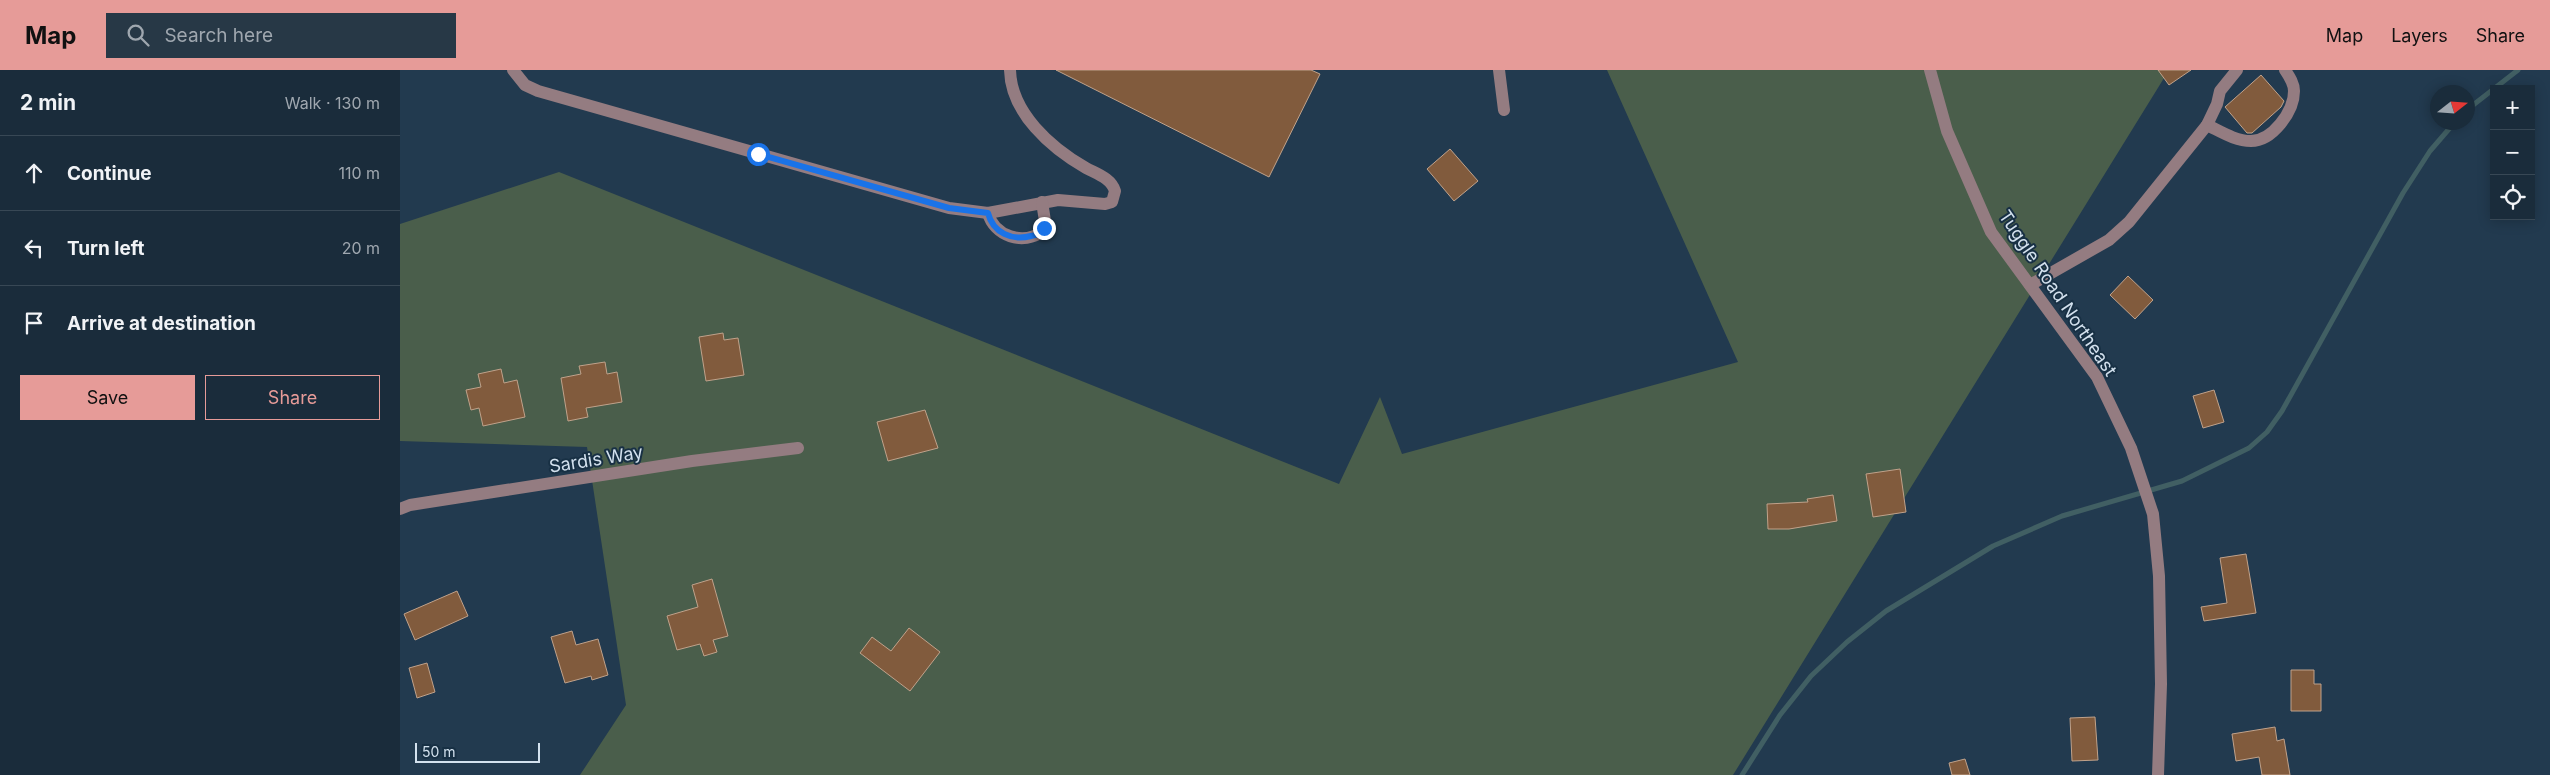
<!DOCTYPE html>
<html lang="en">
<head>
<meta charset="utf-8">
<style>
	body { margin:0; font-family:Inter,sans-serif; background:#273846; color:#f1f3f6 }
	.controls { position:absolute; right:15px; top:15px; display:grid; overflow:hidden; border-radius:0px; box-shadow:0 2px 12px #0003 }
	.controls button { width:45px; height:45px; display:grid; place-items:center; padding:0; border:0; border-bottom:1px solid #384855; background:#1a2c3b; color:#f1f3f6; font:25px sans-serif }
	.compass { position:absolute; left:2030px; top:15px; width:45px; height:45px; border-radius:50%; background:#1a2c3b; box-shadow:0 2px 12px #0003; rotate:73deg }
	.scale { position:absolute; left:15px; bottom:12px; width:125px; box-sizing:border-box; padding-left:5px; border:2px solid #d3e1ee; border-top:0; font-size:14px; line-height:18px; white-space:nowrap; color:#d3e1ee; -webkit-text-stroke:4px #183044; paint-order:stroke }
	.stop { position:absolute; width:15px; height:15px; margin:-11px; border:4px solid #1a73e8; border-radius:50%; background:#fff }
	.stop.end { background:#1a73e8; border-color:#fff; box-shadow:0 1px 5px #0008 }
	.list { margin:0; padding:0; list-style:none }
	h2 { display:flex; justify-content:space-between; align-items:center; height:65px; margin:0; padding:0 20px; font-size:21px }
	h2 small { font-size:16px; font-weight:400; color:#9fa7af }
	.list li { display:grid; grid-template-columns:32px 1fr auto; gap:15px; align-items:center; box-sizing:border-box; height:75px; padding:0 20px; border-top:1px solid #384855 }
	.list b { display:block; font-size:19px; white-space:nowrap }
	.list em { font-size:16px; font-style:normal; color:#9fa7af }
	.actions { display:flex; gap:10px; padding:15px 20px }
	.actions a { flex:1; padding:11px 0; border:1px solid #e69b98; border-radius:0px; text-align:center; font-size:18px; color:#e69b98 }
	.actions .main { background:#e69b98; color:#111 }
	.icon { flex:none; width:28px; height:28px; fill:none; stroke:currentColor; stroke-width:2; stroke-linecap:round; stroke-linejoin:round }
	.map { position:relative; flex:none; width:2150px; height:705px; overflow:hidden }
	header { display:flex; align-items:center; gap:30px; box-sizing:border-box; height:70px; padding:0 25px; background:#e69b98; color:#111 }
	header strong { font-size:24px }
	nav { display:flex; gap:28px; margin-inline-start:auto; font-size:18px }
	.search { width:350px; height:45px; background:#273846; display:flex; align-items:center; gap:12px; box-sizing:border-box; padding:0 18px; border-radius:0px; color:#9fa7af; font-size:19px }
	main { display:flex }
	aside { flex:1; background:#1a2c3b }
	.map>svg:first-child { display:block }
	.green { fill:#4a5e4b }
	.lines { fill:none; stroke-linecap:round; stroke-linejoin:round }
	.stream { stroke:#415f63; stroke-width:5 }
	.building { fill:#815b3d; stroke:#c0a28b }
	.minor { stroke:#947c81; stroke-width:12 }
	.route { stroke:#1a73e8; stroke-width:6 }
	.labels { text-anchor:middle; dominant-baseline:central; stroke-width:4; stroke-linejoin:round; paint-order:stroke }
	.street-label { font-size:18px; fill:#d3e1ee; stroke:#183044 }
</style>
</head>
<body>
<header>
<strong>Map</strong>
<div class="search"><svg class="icon" aria-label="search" viewBox="0 0 24 24"><circle cx="10" cy="10" r="6"/><path d="M15 15l6 6"/></svg>Search here</div>
<nav><a>Map</a><a>Layers</a><a>Share</a></nav>
</header>
<main>
<aside>
<h2>2 min<small>Walk · 130 m</small></h2>
<ul class="list">
<li><svg class="icon" aria-label="ahead" viewBox="0 0 24 24"><path d="M12 20V5M6 11l6-6 6 6"/></svg><div><b>Continue</b></div><em>110 m</em></li>
<li><svg class="icon" aria-label="left" viewBox="0 0 24 24"><path d="M17 20v-9H6M10 6l-5 5 5 5"/></svg><div><b>Turn left</b></div><em>20 m</em></li>
<li><svg class="icon" aria-label="arrive" viewBox="0 0 24 24"><path d="M6 21V4h12l-3 4 3 4H6"/></svg><div><b>Arrive at destination</b></div></li>
</ul>
<div class="actions"><a class="main">Save</a><a>Share</a></div>
</aside>
<div class="map">
<svg width="2150" height="705" viewBox="0 0 2150 705">
	<rect width="100%" height="100%" fill="#223a4f"/>
	<path class="green" d="M1207,0h562l-436,705h-1153l46,-70 -39,-258 -187,-6v-217l159,-52 780,312 41,-87 22,57 336,-92z"/>
	<g class="lines">
		<g class="stream">
			<path d="M2068,39l50,-39"/>
			<path d="M1342,705l38,-60 31,-39 36,-34 39,-31 107,-65 69,-30 120,-35 67,-33 18,-16 15,-21 121,-218 27,-42 25,-29"/>
		</g>
	</g>
	<g class="building">
		<path d="M656,0h255l9,4 -51,103z"/>
		<path d="M1758,0h33l-22,15z"/>
		<path d="M1861,5l23,26 -3,6 -29,26h-5l-22,-26z"/>
		<path d="M1050,79l28,32 -24,20 -27,-32z"/>
		<path d="M1728,206l25,24 -18,19 -25,-24z"/>
		<path d="M323,263l1,7 14,-2 6,37 -38,6 -7,-44z"/>
		<path d="M205,292l2,12 10,-2 5,30 -36,6 2,9 -20,4 -7,-43 20,-4 -2,-8z"/>
		<path d="M101,299l3,14 13,-3 8,37 -42,9 -4,-18 -8,2 -5,-20 15,-3 -3,-13z"/>
		<path d="M1814,320l10,32 -21,6 -10,-32z"/>
		<path d="M525,340l13,38 -50,13 -11,-39z"/>
		<path d="M1500,399l6,43 -33,5 -7,-43z"/>
		<path d="M1433,425l4,26 -48,8h-21l-1,-25 41,-2 -1,-3z"/>
		<path d="M1846,484l10,59 -52,8 -3,-14 26,-4 -7,-45z"/>
		<path d="M312,509l16,57 -15,4 4,12 -13,4 -4,-12 -23,6 -10,-34 31,-9 -6,-22z"/>
		<path d="M57,521l11,25 -53,24 -11,-26z"/>
		<path d="M509,558l31,24 -30,39 -50,-38 12,-16 19,14z"/>
		<path d="M172,561l4,14 22,-6 10,36 -16,5 -1,-4 -26,7 -14,-46z"/>
		<path d="M27,593l8,29 -18,6 -8,-30z"/>
		<path d="M1891,600h23v14h7v27h-30z"/>
		<path d="M1695,647l3,43 -26,1 -2,-43z"/>
		<path d="M1875,657l2,14 7,-2 6,36h-28l-3,-18 -23,4 -4,-27z"/>
		<path d="M1565,689l5,16h-18l-3,-12z"/>
	</g>
	<g class="lines">
		<g class="minor">
			<path d="M113,0l12,15 13,6 411,117 39,5 70,-13 47,4 7,-2 3,-11c-4,-13 -18,-17 -29,-23 -35,-20 -75,-55 -76,-98"/>
			<path d="M1099,0l5,40"/>
			<path d="M1530,0l17,61 44,101 106,145 34,71 22,66 6,62 2,108 -3,91"/>
			<path d="M1807,55c13,6 28,16 44,16 21,0 43,-29 43,-50 0,-8 -5,-15 -9,-21"/>
			<path d="M588,143c6,23 35,33 55,18l2,-10 -3,-19"/>
			<path d="M1630,215l79,-45 20,-18 78,-97 10,-21 3,-13 17,-21"/>
			<path d="M0,439l10,-4 282,-44 106,-13"/>
		</g>
	</g>
	<g class="lines">
		<path class="route" d="M358,84l191,54 39,5c5,20 24,28 43,23 6,-1 10,-2 13,-8"/>
	</g>
	<g class="labels">
		<g class="street-label">
			<text transform="translate(1658 223) rotate(56)">Tuggle Road Northeast</text>
			<text transform="translate(196 389) rotate(-9)">Sardis Way</text>
		</g>
	</g>
</svg>
<div class="controls">
<button>+</button>
<button>−</button>
<button><svg class="icon" aria-label="locate" viewBox="0 0 24 24"><circle cx="12" cy="12" r="6"/><path d="M12 2v4M12 18v4M2 12h4M18 12h4"/></svg></button>
</div>
<svg class="compass" viewBox="-18 -18 36 36"><path d="M0-13l5 13h-10z" fill="#e53935"/><path d="M0 13l5-13h-10z" fill="#9fa7af"/></svg>
<div class="scale">50 m</div>
<div class="stop" style="left:358px;top:84px"></div>
<div class="stop end" style="left:644px;top:158px"></div>
</div>
</main>
</body>
</html>
